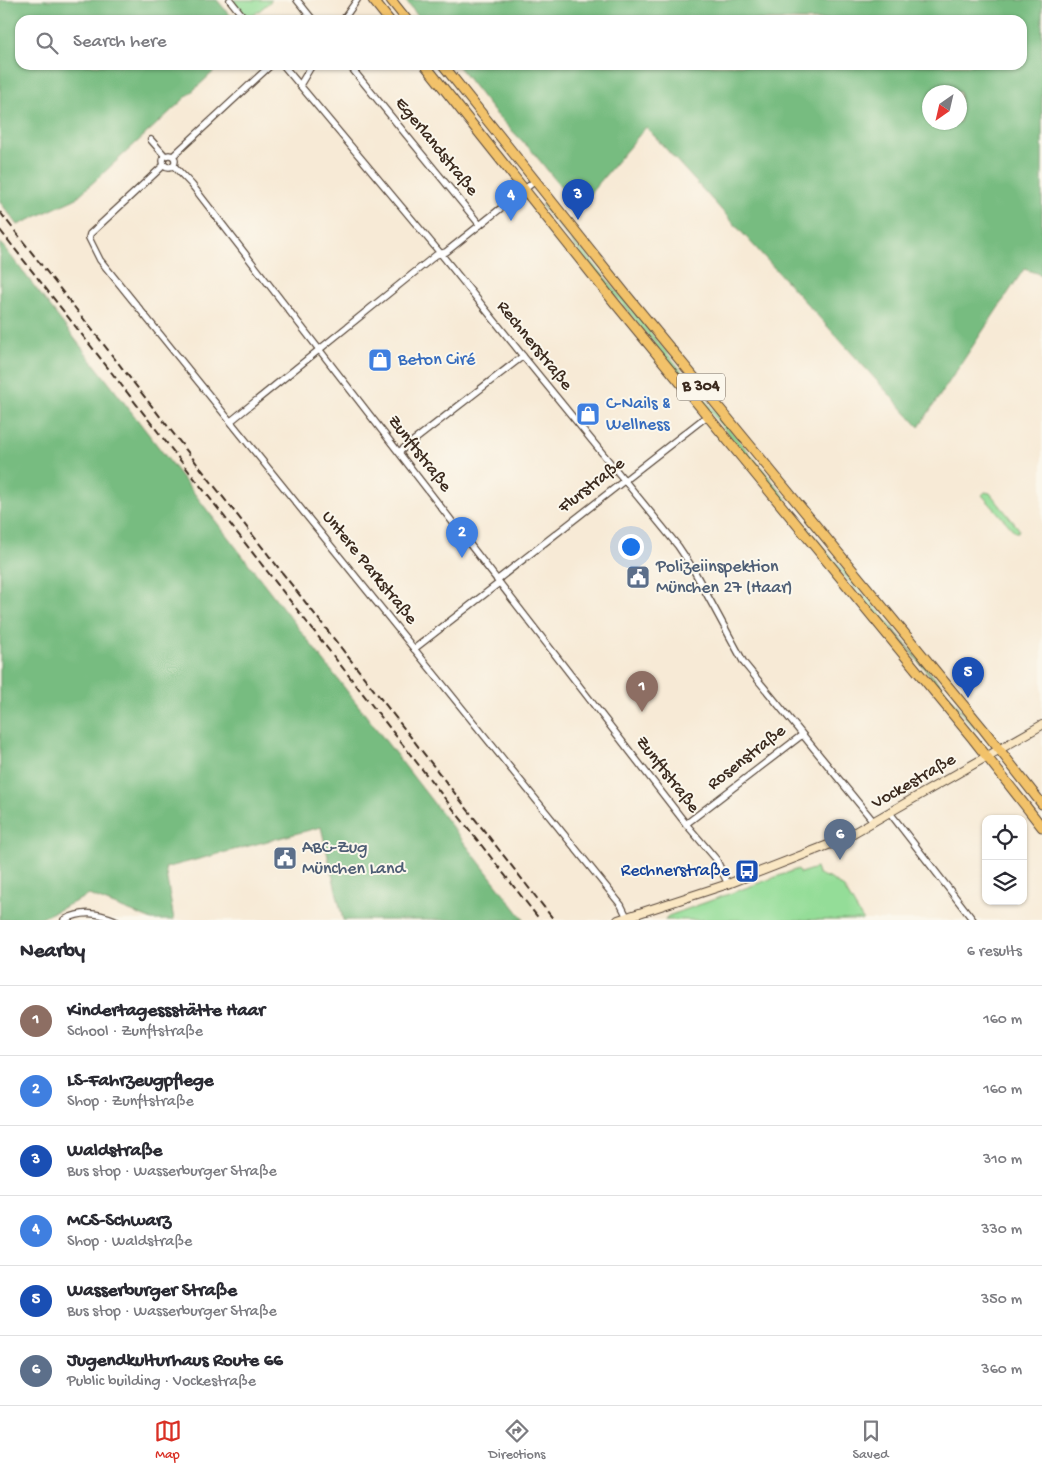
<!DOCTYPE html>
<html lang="en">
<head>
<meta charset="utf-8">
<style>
	body { margin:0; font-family:"Gochi Hand",sans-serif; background:#f7f7f7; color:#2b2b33 }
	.controls { position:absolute; right:15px; bottom:15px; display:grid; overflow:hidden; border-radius:10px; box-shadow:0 1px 4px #0004 }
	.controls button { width:45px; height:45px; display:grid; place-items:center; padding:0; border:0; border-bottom:1px solid #e1e1e2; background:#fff; color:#2b2b33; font:25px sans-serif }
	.compass { position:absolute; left:922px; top:85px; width:45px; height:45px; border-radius:50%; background:#fff; box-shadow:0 1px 4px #0004; rotate:214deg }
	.you { position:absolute; left:630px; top:546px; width:18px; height:18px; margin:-12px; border:4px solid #fff; border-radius:50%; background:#1a73e8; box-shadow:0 0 0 8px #1a73e833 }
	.badge { display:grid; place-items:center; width:32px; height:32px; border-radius:50%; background:#d93025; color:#fff; font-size:16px; font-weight:700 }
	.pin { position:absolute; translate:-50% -41px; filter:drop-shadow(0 1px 2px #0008) }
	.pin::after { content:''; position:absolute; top:26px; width:18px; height:15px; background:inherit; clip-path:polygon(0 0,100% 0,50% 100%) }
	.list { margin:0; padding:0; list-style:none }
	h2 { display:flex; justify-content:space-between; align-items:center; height:65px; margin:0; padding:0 20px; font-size:21px }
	h2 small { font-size:16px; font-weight:400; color:#7c7c81 }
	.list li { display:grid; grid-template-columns:32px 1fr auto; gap:15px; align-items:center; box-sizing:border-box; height:70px; padding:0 20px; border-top:1px solid #e1e1e2 }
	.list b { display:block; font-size:19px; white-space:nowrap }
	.list p { margin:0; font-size:16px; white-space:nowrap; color:#7c7c81 }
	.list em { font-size:16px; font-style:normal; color:#7c7c81 }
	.icon { flex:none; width:28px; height:28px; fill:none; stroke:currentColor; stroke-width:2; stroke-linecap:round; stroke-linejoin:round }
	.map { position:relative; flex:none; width:1042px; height:920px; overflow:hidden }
	.search { position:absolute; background:#fff; box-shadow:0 1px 4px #0004; left:15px; right:15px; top:15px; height:55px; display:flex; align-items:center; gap:12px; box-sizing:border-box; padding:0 18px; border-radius:15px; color:#7c7c81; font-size:19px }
	.sheet { height:485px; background:#fff }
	nav { display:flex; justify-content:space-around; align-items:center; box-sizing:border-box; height:70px; border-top:1px solid #e1e1e2; background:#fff; font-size:14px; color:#7c7c81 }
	nav a { display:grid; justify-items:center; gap:2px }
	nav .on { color:#d93025 }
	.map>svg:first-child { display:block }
	.green { fill:#94dd98; stroke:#68845b }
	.forest { fill:#77bc80; stroke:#59734f; fill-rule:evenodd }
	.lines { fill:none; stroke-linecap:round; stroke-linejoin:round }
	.minor-casing { stroke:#57473a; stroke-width:8 }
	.secondary-casing { stroke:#57473a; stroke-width:10 }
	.primary-casing { stroke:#57473a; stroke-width:11 }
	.minor { stroke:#fff; stroke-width:5.5 }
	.secondary { stroke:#fae7c3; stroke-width:8 }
	.primary { stroke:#f2c26a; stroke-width:9 }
	.rail { stroke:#3b2a1e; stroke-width:2; stroke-dasharray:8 4; stroke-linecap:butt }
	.labels { text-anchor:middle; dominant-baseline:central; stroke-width:4; stroke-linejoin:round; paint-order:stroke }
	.shield { fill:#fbf7ec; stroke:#75685c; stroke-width:1 }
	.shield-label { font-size:16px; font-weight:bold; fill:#3b2a1e }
	.street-label { font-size:18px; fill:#3b2a1e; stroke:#fbf7ec }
	.shop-label { font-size:18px; fill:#366cbe; stroke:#fbf7ec; text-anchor:start }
	.service-label { font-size:18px; fill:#4e5e75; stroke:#fbf7ec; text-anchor:start }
	.transit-label { font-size:18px; fill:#164399; stroke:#fbf7ec; text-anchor:end }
</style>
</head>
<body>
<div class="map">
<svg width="1042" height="920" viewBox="0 0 1042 920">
	<rect width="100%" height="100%" fill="#fbf7ec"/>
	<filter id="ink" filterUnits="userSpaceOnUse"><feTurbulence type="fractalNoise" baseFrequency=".02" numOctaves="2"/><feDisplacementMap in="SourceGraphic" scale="10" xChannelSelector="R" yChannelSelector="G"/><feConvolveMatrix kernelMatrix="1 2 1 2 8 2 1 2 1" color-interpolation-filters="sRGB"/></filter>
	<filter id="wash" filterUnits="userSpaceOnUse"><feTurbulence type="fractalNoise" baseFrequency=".0096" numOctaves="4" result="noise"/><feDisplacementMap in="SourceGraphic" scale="20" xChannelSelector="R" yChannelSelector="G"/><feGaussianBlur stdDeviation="1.12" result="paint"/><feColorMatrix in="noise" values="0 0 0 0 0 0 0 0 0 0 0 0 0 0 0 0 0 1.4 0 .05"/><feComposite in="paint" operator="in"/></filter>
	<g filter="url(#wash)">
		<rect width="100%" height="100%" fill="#f7ead6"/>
		<g class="green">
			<path d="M235,0h37l-24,20 -15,-18z"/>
			<path d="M542,204l28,35 16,15 200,244 1,3 -2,2 -244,-298z"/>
			<path d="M985,492l5,1 29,36 -1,3h-3l-33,-37z"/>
			<path d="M804,524l23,28 19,20 132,158 -2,1 -79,-96 -19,-19 -73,-87 -2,-4z"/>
			<path d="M816,868l2,6 13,5 13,9 19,32h-199l4,-4 130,-47 2,4z"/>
		</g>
		<g class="forest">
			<path d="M0,0h217l17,20h-214v45h201l-146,134 -57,26 -18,-23z"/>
			<path d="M405,0h637v275l-18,-6 -105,158 -273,-300 -68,81 -46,-57 -37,-38 -38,-48h565v-45h-601zM960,92v30h-30v-30z"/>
			<path d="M0,242l524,678h-181l-22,-93 -156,41 9,52h-22l-63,-25 -52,25h-37z"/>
		</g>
	</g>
	<g filter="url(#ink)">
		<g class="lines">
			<g class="minor-casing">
				<g id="minor">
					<path d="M230,0l16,20"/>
					<path d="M297,0l16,20"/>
					<path d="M343,20l14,-20"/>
					<path d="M283,65l158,189 82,102 155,190 14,21 52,96 130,159"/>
					<path d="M349,65l131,160"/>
					<path d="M300,85l12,-20"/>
					<path d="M151,140l14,16"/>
					<circle cx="169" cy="161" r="6"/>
					<path d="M173,156l98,-91"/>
					<path d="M164,165l-74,69 -1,4 11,22 521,645 6,12"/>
					<path d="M173,165l19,20 494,639 30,35 12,25"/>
					<path d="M231,421l205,-166 10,-3 89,-71"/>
					<path d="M399,452l124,-96"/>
					<path d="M497,580l210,-164"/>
					<path d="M414,649l85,-66"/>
					<path d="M890,813l83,107"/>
					<path d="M686,824l116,-89"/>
					<path d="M64,920c18,-9 32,-8 51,0"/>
				</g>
			</g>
			<g class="secondary-casing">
				<path id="secondary" d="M618,920l110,-36 113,-44 201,-115"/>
			</g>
			<g class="primary-casing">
				<g id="primary">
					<path d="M373,0l16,20"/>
					<path d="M391,0l16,20"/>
					<path d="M425,65l189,237 359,437 69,88"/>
					<path d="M443,65l181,227 360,438 58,74"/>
				</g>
			</g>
			<use href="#minor" class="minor"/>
			<use href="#secondary" class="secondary"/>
			<use href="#primary" class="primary"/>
			<g class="rail">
				<path d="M0,212l554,708"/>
				<path d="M0,230l540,690"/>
			</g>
		</g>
	</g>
	<defs>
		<g id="shop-square" transform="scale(1.25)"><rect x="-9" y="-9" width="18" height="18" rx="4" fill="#3f7fe0" stroke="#fbf7ec"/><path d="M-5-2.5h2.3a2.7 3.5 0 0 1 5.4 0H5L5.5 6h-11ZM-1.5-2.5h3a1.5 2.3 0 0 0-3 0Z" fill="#fff"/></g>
		<g id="civic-square" transform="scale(1.25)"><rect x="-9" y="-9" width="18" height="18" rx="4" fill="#5c6f8a" stroke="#fbf7ec"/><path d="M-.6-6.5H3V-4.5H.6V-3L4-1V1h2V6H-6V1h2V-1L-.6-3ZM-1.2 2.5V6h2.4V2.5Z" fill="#fff"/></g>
		<g id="bus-square" transform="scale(1.25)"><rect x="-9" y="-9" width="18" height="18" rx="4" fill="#1a4fb4" stroke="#fbf7ec"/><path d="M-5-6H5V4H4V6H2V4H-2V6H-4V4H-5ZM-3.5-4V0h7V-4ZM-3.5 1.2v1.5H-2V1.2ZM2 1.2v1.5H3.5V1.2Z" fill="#fff"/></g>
	</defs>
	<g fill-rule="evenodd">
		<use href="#shop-square" x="380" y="360"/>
		<use href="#shop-square" x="588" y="414"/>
		<use href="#civic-square" x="638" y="577"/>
		<use href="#civic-square" x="285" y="858"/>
		<use href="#bus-square" x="747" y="871"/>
	</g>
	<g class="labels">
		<rect class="shield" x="677" y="373.5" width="48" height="27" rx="4"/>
		<g class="shield-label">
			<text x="701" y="387">B 304</text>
		</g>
		<g class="street-label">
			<text transform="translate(436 147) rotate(51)">Egerlandstraße</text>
			<text transform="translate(534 346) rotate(51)">Rechnerstraße</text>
			<text transform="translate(419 454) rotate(52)">Zunftstraße</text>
			<text transform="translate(592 486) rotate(-38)">Flurstraße</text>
			<text transform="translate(369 568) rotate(51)">Untere Parkstraße</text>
			<text transform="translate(747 758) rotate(-38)">Rosenstraße</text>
			<text transform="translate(667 775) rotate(52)">Zunftstraße</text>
			<text transform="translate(914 782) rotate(-30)">Vockestraße</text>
		</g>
		<g class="shop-label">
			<text x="398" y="360">Beton Ciré</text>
			<text x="606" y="404">C-Nails &amp;<tspan x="606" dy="21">Wellness</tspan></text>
		</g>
		<g class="service-label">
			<text x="656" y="567">Polizeiinspektion<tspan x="656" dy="21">München 27 (Haar)</tspan></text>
			<text x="302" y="848">ABC-Zug<tspan x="302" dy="21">München Land</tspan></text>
		</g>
		<g class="transit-label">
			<text x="730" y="871">Rechnerstraße</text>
		</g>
	</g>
</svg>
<div class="controls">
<button><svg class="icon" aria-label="locate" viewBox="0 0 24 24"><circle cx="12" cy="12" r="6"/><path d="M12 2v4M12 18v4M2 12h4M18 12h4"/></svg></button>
<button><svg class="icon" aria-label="layers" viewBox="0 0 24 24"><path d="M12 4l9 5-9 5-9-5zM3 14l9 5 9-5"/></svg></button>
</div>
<svg class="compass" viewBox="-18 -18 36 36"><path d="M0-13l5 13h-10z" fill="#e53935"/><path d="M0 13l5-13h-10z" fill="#7c7c81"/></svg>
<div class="you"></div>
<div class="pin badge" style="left:642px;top:712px;background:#8d6e63">1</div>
<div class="pin badge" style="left:462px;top:558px;background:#3f7fe0">2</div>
<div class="pin badge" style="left:578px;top:220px;background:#1a4fb4">3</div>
<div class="pin badge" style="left:511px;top:221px;background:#3f7fe0">4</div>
<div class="pin badge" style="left:968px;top:698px;background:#1a4fb4">5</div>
<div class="pin badge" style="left:840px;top:860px;background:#5c6f8a">6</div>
<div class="search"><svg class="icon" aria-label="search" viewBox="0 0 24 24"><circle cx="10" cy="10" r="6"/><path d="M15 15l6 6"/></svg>Search here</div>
</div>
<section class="sheet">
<h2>Nearby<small>6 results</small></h2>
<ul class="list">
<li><span class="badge" style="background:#8d6e63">1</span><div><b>Kindertagessstätte Haar</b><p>School · Zunftstraße</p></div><em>160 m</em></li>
<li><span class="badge" style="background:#3f7fe0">2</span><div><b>LS-Fahrzeugpflege</b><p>Shop · Zunftstraße</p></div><em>160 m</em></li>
<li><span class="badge" style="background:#1a4fb4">3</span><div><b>Waldstraße</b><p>Bus stop · Wasserburger Straße</p></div><em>310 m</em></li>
<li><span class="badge" style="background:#3f7fe0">4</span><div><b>MCS-Schwarz</b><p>Shop · Waldstraße</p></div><em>330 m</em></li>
<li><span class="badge" style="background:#1a4fb4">5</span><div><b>Wasserburger Straße</b><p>Bus stop · Wasserburger Straße</p></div><em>350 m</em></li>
<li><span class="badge" style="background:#5c6f8a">6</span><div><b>Jugendkulturhaus Route 66</b><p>Public building · Vockestraße</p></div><em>360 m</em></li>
</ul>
</section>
<nav>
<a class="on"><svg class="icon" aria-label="map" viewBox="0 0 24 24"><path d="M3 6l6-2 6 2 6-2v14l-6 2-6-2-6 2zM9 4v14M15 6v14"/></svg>Map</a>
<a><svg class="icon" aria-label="directions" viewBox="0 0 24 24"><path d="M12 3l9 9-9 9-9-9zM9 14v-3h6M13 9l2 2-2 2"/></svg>Directions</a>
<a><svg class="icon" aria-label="saved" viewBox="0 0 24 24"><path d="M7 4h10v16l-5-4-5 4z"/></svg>Saved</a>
</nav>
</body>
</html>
